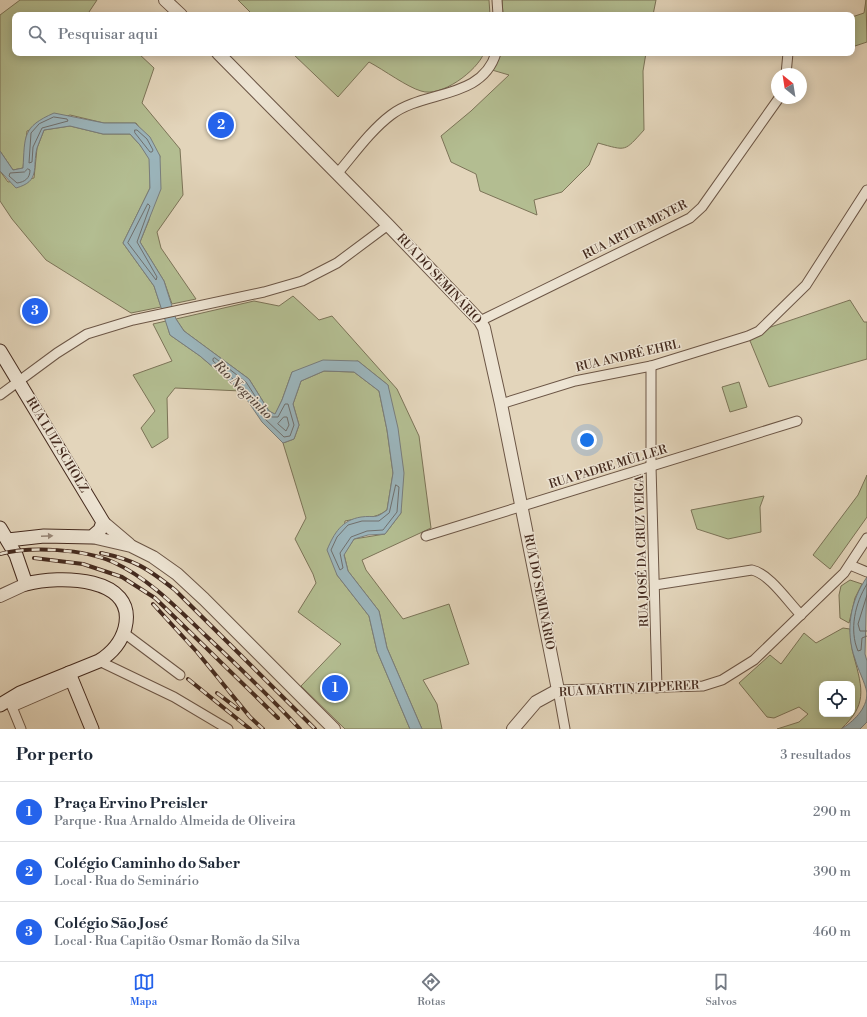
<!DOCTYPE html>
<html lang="pt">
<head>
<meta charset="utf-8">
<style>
	body { margin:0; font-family:"Libre Bodoni",serif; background:#f6f6f7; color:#1f2937 }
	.controls { position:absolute; right:12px; bottom:12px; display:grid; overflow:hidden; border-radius:8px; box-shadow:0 2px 10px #0003 }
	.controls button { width:36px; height:36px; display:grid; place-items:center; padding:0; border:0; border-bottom:1px solid #e0e1e3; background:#fff; color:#1f2937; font:20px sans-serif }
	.compass { position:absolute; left:771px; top:68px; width:36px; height:36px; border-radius:50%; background:#fff; box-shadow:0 2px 10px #0003; rotate:330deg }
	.you { position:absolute; left:587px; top:440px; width:14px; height:14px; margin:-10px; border:3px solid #fff; border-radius:50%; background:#1a73e8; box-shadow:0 0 0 6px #1a73e833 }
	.badge { display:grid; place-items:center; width:26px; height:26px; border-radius:50%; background:#2563eb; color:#fff; font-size:13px; font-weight:700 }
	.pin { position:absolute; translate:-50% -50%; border:2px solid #fff; box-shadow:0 1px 4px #0006 }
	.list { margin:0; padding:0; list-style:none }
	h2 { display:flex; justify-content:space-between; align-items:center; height:52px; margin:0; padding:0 16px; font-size:17px }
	h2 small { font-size:13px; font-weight:400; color:#747a83 }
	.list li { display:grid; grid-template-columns:26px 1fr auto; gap:12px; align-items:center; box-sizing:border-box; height:60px; padding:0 16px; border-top:1px solid #e0e1e3 }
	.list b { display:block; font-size:15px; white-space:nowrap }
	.list p { margin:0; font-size:13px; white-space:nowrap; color:#747a83 }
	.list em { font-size:13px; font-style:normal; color:#747a83 }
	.icon { flex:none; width:22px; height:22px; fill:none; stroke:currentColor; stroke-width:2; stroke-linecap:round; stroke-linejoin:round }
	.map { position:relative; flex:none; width:867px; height:729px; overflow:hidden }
	.search { position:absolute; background:#fff; box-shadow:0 2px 10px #0003; left:12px; right:12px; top:12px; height:44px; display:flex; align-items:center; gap:10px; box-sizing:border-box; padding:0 14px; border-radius:8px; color:#747a83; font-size:15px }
	.sheet { height:232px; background:#fff }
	nav { display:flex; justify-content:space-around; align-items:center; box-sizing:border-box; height:56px; border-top:1px solid #e0e1e3; background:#fff; font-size:11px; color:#747a83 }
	nav a { display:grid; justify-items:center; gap:2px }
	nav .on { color:#2563eb }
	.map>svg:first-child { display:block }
	.green { fill:#b3bd91; stroke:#7c7458; fill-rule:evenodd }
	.water { fill:#9bb5bc; stroke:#797e7d }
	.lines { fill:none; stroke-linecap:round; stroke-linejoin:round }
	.shore { stroke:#70706e; stroke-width:1 }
	.minor-casing { stroke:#6c5646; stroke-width:11 }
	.tertiary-casing { stroke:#6c5646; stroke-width:14 }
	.secondary-casing { stroke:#452b1f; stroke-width:15 }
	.minor { stroke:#ede4d3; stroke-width:9 }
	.tertiary { stroke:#ede4d3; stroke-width:12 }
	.secondary { stroke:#ede4d3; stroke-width:13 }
	.rail-casing { stroke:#452b1f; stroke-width:4 }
	.rail { stroke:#ede4d3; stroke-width:2.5; stroke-dasharray:8; stroke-linecap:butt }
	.oneway { fill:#998879 }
	.labels { text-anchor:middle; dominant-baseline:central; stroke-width:3; stroke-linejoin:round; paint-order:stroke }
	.street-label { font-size:12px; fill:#452b1f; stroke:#ede4d3 }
	.water-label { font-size:13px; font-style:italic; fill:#56473e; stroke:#ede4d3 }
</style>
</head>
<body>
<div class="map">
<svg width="867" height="729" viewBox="0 0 867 729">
	<rect width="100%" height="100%" fill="#e3d5bb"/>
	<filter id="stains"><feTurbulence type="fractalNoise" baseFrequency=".005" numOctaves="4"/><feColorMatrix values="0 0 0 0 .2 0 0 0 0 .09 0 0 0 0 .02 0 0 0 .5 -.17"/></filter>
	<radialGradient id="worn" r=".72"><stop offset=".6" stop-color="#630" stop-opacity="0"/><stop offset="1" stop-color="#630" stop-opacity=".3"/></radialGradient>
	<g class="green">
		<path d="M20,0h77l-10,15h-72v38h123l16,15 -12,35 38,46 3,46 -26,37 4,16 35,51 -24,5 -8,-23 -24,-39 9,-22 11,-64 -24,-33h-32l-34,-8 -43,16 -4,37 -10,2 -13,-19v-136z"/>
		<path d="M238,0h251l1,15h-237z"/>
		<path d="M502,0h154l-3,15h-150z"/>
		<path d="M866,0l1,42 -15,5v-30l12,-4z"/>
		<path d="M292,53h192c-7,18 -43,45 -63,38 -14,-4 -37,-21 -52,-29l-31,35z"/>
		<path d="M501,53h145l-3,18 1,59c-20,22 -17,21 -46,13l-9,22 -27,27 -28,8 3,15 -57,-24 -4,-17 -25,-12 -10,-26 30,-25 38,-36 -17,-5z"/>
		<path d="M70,126l33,8h27l10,11 10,14v29l-27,55 31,43 7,21 -30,6 -85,-53 -34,-41 -12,-18v-30l8,11 26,-4 3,-30 7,-18z"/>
		<path d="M293,296l26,24 13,-4 65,73 22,47 12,92 -69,32 4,10 37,49 46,-15 20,60 -46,16 14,24 5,25h-20l-35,-81 -8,-37 -31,-40 -4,-17 10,-15 31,-5 16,-21 -13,-128 -30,-24 -66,11 -10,28 -7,15 -6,-4 -20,-32 -65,-48 -8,-12 78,-18 25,5z"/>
		<path d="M850,300l14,22h3v37l-98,28 -21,-51 11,-5z"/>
		<path d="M166,321l4,14 30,21 41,35 -66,-3 -8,10 1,40 -16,10 -11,-20 14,-17 -22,-36 39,-14 -19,-37z"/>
		<path d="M324,371l30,1 25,19 8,39 6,43 -6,37c-13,10 -25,7 -42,11l-8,54 32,41 8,35 33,78h-65l-44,-43 40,-42 -43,-32 18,-29 -3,-9 -18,-35 11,-21 -23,-75 11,-4 5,-14 -6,-21 8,-23z"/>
		<path d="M739,382l8,25 -17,5 -8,-25z"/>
		<path d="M867,475v42l-37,52 -17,-14 45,-60z"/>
		<path d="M764,496l-4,11 1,25 -33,7 -31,-10 -6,-19z"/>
		<path d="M850,580l12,4 -7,14 -6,25 -9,-5 -1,-23 2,-9z"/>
		<path d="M843,628l7,1c1,9 1,19 4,28 9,33 13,48 -13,72h-64l22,-7 9,-8 -9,-7 -25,11 -7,-1 -28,-34 31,-28 11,9 23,-31 12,10zM822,684h30v30h-30z"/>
	</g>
	<g class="water">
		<path d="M54,113l50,10h31l15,14 10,19 1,33 -21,53 24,39 12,38 8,12 65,48 20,32 6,3 7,-14 10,-28 31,-12 35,1 30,24 10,43 6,45 -3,40 -16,21 -17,1 -14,4 -10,16 4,16 31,40 8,37 35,81h-12l-33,-78 -8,-35 -32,-41 -10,-25c7,-17 15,-30 34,-33 14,-2 13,3 26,-7l6,-37 -6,-43 -8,-39 -25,-19 -30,-1 -23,10 -8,23 6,21 -5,14 -11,4 -21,-21 -21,-31 -41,-35 -30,-21 -16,-49 -31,-43 27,-55 -1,-29 -9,-14 -10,-11h-27l-33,-8 -26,4c-2,6 -5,12 -7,18 -5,20 4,33 -21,40l-16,-17v-20l13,19 10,-2c2,-32 -1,-41 31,-55z"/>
		<path d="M867,577l-2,77 2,7v61l-7,7h-19c12,-7 26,-20 26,-36 -2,-11 -9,-23 -12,-34 -10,-28 -5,-58 12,-82z"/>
	</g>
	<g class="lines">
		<g class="shore">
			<path d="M54,117l13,2 1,2 -26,7 -9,19 -1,15 -3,1 2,-30 8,-9z"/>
			<path d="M135,130h2l10,9 6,11 -1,2h-2l-15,-19z"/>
			<path d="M28,169l2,1c0,8 -5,12 -13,13l-8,-7 1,-3 14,-1z"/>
			<path d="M148,204l2,2 -13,36 20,35 -1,3 -28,-37z"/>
			<path d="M215,358l31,24 20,31 6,4h6l7,-13h3l6,21 -4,11 -6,1 -19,-18 -21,-30 -31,-28v-2z"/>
			<path d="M284,417h3l2,8 -3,6 -8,-7z"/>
			<path d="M396,485l3,2 -2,25 -14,18 -16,1 -16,6 -11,16 3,15 -3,2 -9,-20 6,-13 11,-12 14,-4h17l10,-8z"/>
			<path d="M867,584c-12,19 -18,46 -9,67l3,-1 1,-12 5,-2"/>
			<path d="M867,595l-9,29 2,7h7"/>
		</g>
		<g class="minor-casing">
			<g id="minor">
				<path d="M497,0l1,15"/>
				<path d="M786,74l2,-21"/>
				<path d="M337,174c17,-20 34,-44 54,-59 32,-25 91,-15 105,-62"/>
				<path d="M480,321l210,-103 12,-11 77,-109"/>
				<path d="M651,366v100l6,222"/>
				<path d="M0,395l57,-42 30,-19 46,-14 131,-28 38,-11 35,-18 51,-38"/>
				<path d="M501,404l74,-23 76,-15 97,-30 11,-5 47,-46 61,-95"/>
				<path d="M426,536l371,-115"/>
				<path d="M850,565l17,7"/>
				<path d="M655,585l97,-15c18,4 36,32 49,45"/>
				<path d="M124,633l56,42"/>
				<path d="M99,661l75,36 54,32"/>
				<path d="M10,702l11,27"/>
				<path d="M12,707l60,-26"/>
				<path d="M565,729l-7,-39 145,-4 19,-6 32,-20 90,-87 23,-35"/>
			</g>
		</g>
		<g class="tertiary-casing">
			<g id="tertiary">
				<path d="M165,0l16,15"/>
				<path d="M218,53l170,172 92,96 4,7 17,76 57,286 -22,12 -23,27"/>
				<path d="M103,522l26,22"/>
				<path d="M92,537l39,9 22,11 24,17 27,25 130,130"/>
				<path d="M0,596l26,-12"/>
			</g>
		</g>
		<g class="secondary-casing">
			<g id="secondary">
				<path d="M0,351l103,171 -3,8 -8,7 -48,-1 -36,4"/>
				<path d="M0,528l16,27 10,29c33,-9 112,-8 99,44 -4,15 -13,25 -26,33l-79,32 -20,12"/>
				<path d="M69,673l23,56"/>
			</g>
		</g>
		<use href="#minor" class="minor"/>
		<use href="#tertiary" class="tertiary"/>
		<use href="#secondary" class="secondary"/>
		<g class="rail-casing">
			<g id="rail">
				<path d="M101,553c34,7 46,15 74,37l140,139"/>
				<path d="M0,554c31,-8 84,-5 113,8 35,16 63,45 90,71 33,31 66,63 97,96"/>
				<path d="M34,558l49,6 39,13 33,21 123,120"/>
				<path d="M153,604l44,48 53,65 13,12"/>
				<path d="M188,679l62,50"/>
				<path d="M217,693l21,16"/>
			</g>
		</g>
		<use href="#rail" class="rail"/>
	</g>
	<defs><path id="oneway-solid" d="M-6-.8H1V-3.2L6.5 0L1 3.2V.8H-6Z"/></defs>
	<use class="oneway" href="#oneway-solid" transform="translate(47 536) rotate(-2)"/>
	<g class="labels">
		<g class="street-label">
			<text transform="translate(635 230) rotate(-27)">RUA ARTUR MEYER</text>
			<text transform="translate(439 279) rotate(47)">RUA DO SEMINÁRIO</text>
			<text transform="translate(628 356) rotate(-13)">RUA ANDRÉ EHRL</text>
			<text transform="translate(57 445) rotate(59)">RUA LUIZ SCHOLZ</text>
			<text transform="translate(608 467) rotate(-17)">RUA PADRE MÜLLER</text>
			<text transform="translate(642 551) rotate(-92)">RUA JOSÉ DA CRUZ VEIGA</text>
			<text transform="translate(539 592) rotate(79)">RUA DO SEMINÁRIO</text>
			<text transform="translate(629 689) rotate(-3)">RUA MARTIN ZIPPERER</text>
		</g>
		<g class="water-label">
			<text transform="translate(243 390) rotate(45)">Rio Negrinho</text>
		</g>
	</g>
	<rect width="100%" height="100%" filter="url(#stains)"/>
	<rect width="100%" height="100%" fill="url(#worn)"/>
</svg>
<div class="controls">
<button><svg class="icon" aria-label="locate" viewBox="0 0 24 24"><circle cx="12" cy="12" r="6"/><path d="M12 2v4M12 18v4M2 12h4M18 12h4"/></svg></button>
</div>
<svg class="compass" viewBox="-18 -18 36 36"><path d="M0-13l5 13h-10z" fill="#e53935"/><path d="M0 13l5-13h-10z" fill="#747a83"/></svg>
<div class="you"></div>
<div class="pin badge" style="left:335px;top:688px">1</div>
<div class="pin badge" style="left:221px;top:125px">2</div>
<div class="pin badge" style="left:35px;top:311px">3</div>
<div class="search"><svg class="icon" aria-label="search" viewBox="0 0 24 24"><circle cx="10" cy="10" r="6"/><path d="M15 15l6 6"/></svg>Pesquisar aqui</div>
</div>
<section class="sheet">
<h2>Por perto<small>3 resultados</small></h2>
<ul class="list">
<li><span class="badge">1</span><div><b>Praça Ervino Preisler</b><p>Parque · Rua Arnaldo Almeida de Oliveira</p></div><em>290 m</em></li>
<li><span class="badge">2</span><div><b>Colégio Caminho do Saber</b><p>Local · Rua do Seminário</p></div><em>390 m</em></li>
<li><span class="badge">3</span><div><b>Colégio São José</b><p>Local · Rua Capitão Osmar Romão da Silva</p></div><em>460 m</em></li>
</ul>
</section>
<nav>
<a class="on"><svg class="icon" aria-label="map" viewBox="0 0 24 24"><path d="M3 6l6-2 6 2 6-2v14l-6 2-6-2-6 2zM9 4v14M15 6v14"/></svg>Mapa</a>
<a><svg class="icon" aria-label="directions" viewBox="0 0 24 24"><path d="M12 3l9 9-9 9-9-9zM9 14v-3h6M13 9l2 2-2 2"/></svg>Rotas</a>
<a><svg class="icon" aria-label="saved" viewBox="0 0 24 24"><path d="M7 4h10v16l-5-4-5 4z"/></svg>Salvos</a>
</nav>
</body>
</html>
